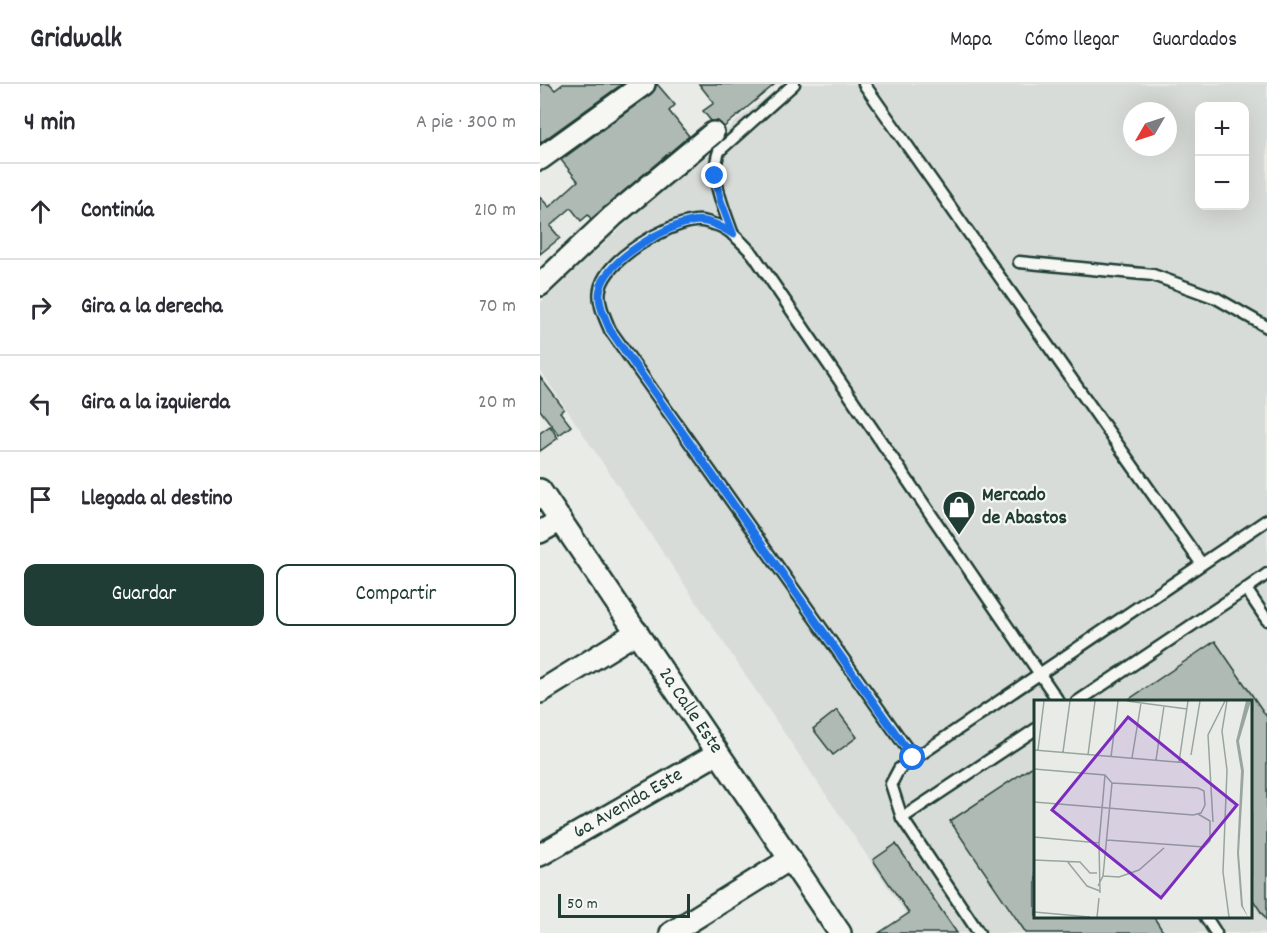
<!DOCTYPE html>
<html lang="es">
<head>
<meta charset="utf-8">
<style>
	body { margin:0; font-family:Dekko,sans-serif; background:#f2f2f3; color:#2b2b33 }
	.controls { position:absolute; right:18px; top:18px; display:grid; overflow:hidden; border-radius:12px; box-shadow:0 6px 24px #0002 }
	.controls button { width:54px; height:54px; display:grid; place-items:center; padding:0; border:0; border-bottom:2px solid #e1e1e2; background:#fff; color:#2b2b33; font:30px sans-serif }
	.compass { position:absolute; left:583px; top:18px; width:54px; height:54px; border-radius:50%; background:#fff; box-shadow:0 6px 24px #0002; rotate:231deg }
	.scale { position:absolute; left:18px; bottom:15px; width:132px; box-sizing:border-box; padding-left:6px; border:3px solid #1f3d34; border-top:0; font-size:16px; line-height:21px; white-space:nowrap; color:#1f3d34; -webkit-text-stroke:4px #f6f6f2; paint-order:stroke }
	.stop { position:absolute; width:18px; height:18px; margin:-14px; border:4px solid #1a73e8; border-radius:50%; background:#fff }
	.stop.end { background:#1a73e8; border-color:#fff; box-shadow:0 2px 6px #0008 }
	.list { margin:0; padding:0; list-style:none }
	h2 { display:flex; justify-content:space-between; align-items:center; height:78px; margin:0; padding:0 24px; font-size:26px }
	h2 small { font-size:20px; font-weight:400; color:#7c7c81 }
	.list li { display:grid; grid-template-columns:39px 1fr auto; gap:18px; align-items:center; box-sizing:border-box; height:96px; padding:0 24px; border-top:2px solid #e1e1e2 }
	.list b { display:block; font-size:22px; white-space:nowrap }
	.list em { font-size:20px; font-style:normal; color:#7c7c81 }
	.actions { display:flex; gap:12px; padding:18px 24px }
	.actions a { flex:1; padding:14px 0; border:2px solid #1f3d34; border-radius:12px; text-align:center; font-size:21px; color:#1f3d34 }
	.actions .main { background:#1f3d34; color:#fff }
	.icon { flex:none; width:33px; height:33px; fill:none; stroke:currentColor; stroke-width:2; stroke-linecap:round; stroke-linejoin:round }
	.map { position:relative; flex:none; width:727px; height:849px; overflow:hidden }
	header { display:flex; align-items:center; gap:36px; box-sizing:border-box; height:84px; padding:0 30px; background:#fff; border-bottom:2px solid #e1e1e2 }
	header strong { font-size:28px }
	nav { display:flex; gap:33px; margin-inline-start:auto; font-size:21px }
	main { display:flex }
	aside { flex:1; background:#fff }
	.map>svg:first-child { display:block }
	.built { fill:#d8dcd8; fill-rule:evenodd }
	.building { fill:#b0bab5; stroke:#1f3d34; stroke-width:1.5 }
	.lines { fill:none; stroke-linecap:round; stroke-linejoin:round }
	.service-casing { stroke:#1f3d34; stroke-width:15 }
	.minor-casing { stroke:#1f3d34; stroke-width:26 }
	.service { stroke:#f6f6f2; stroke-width:10 }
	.minor { stroke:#f6f6f2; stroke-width:21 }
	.route { stroke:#1a73e8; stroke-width:8 }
	.labels { text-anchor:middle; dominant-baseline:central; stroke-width:4.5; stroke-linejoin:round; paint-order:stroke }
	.poi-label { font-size:20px; font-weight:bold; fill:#1f3d34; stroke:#f6f6f2; text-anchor:start }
	.street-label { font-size:20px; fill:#1f3d34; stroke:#f6f6f2 }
	.inset-road { fill:none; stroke:#98a59f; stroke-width:1.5 }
	.view { fill:#7b2cbf; fill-opacity:0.15; stroke:#7b2cbf; stroke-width:3 }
	.inset-edge { fill:none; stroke:#1f3d34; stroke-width:3 }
</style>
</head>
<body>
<header>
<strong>Gridwalk</strong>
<nav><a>Mapa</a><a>Cómo llegar</a><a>Guardados</a></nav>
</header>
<main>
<aside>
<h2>4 min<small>A pie · 300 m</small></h2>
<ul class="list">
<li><svg class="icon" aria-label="ahead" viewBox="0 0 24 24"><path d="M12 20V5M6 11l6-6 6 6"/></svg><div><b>Continúa</b></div><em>210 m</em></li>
<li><svg class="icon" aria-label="right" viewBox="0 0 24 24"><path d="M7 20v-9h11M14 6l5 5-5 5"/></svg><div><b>Gira a la derecha</b></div><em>70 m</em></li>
<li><svg class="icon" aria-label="left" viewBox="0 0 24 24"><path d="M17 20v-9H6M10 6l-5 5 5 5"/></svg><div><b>Gira a la izquierda</b></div><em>20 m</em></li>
<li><svg class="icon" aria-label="arrive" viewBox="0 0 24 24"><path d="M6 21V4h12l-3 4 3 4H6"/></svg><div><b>Llegada al destino</b></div></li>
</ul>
<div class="actions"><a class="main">Guardar</a><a>Compartir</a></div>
</aside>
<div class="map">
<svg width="727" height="849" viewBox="0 0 727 849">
	<rect width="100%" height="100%" fill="#e9ebe7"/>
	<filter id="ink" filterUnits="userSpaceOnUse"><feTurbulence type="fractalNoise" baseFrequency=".0167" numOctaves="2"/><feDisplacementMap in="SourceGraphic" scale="12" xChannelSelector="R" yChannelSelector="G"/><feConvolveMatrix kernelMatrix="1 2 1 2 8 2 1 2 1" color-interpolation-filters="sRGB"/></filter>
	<g filter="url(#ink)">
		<path class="built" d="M243,0h484v849h-348l-379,-563v-67l202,-187zM660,22h44v100h-44zM592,27h36v36h-36zM496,618h214v214h-214z"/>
		<g class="building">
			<path d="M0,0h9l6,6 8,-6h59l-82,59z"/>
			<path d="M117,0l18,21 -6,6 20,25 -98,83 -3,-4 -7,6 -10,-13 -21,18 10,12 -20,16v-57l9,10 29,-26 -17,-21 90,-66z"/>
			<path d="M159,0h76l-51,43 -6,-6h-7l-8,-10 11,-8z"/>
			<path d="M0,293l24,32 -4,3 11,14 -12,9 -19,-25z"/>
			<path d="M10,342l8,12 -18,13v-18z"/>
			<path d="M675,557l52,76v204l-16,-24v-195h-126z"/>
			<path d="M297,626l20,27 -24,18 -20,-26z"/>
			<path d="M496,680v152h117l11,17h-138l-76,-112z"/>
			<path d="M356,760l61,89h-78l30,-20 -36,-53z"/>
		</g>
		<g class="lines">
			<g class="service-casing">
				<g id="service">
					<path d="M324,0l337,479"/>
					<path d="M193,151c-9,-27 -24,-56 -14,-84l75,-67"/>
					<path d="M479,178l134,13 63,23 51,29"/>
					<path d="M706,505l21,-15"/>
					<path d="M537,618l169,-113 21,31"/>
					<path d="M373,673l-303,-427c-5,-12 -13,-28 -10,-41 6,-30 66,-65 95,-68 5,-1 13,1 18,3 16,3 29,19 40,30l306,448"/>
					<path d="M362,734l-11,-34 8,-15 368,-249"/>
					<path d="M665,832l11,17"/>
					<path d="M439,849l-77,-115 134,-89"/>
				</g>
			</g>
			<g class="minor-casing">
				<g id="minor">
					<path d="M0,75l104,-75"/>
					<path d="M0,201l73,-69 100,-83"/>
					<path id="s1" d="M0,406l300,443"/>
					<path d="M0,448l21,-12"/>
					<path d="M0,608l97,-60"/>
					<path id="s2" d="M0,771l178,-102"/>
					<path d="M131,849l119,-74"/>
				</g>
			</g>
			<use href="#service" class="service"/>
			<use href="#minor" class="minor"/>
		</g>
	</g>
	<g class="lines" filter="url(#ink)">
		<path class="route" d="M175,92l5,23 13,35c-12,-7 -25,-15 -39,-13 -28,4 -88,39 -94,69 -3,12 5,28 10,40l303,428"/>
	</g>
	<defs>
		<g id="shop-pin" transform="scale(1.725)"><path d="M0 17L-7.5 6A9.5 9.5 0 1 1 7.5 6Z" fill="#1f3d34" stroke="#f6f6f2"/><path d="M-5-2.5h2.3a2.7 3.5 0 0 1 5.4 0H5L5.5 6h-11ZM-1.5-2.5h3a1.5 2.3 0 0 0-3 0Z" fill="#fff"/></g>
	</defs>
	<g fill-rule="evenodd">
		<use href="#shop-pin" x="419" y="423"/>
	</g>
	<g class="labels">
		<g class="poi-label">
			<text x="442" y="412">Mercado<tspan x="442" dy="23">de Abastos</tspan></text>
		</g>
		<g class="street-label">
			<text stroke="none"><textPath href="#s1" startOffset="267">2a Calle Este</textPath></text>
			<text stroke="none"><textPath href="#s2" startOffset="102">6a Avenida Este</textPath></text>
		</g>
	</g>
	<g transform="translate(494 616)">
		<rect width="218" height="218" fill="#e9ebe7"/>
		<path d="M212,1h5l-12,40 5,30 -5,82 4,53 5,11 -7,-11 -4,-53 4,-82 -5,-30z" fill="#99a6a0"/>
		<path class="inset-road" d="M93,1l60,8M193,1l-5,30 5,39 -4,102 6,45M0,50l154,13M4,50l6,-49M29,52l7,-51M54,55l7,-54M157,55l9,-54M77,57l7,-56M98,58l9,-55M122,60l8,-54M145,62l9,-61M0,69l71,6 -6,68 -65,-6M0,102l159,13 8,-2 4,-8 -1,-14 -6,-3 -86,-5M179,122l-5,-87 17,-34M73,140l97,7 6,-6v-20l-12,-7M65,143l1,50M0,160l46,2 10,11h7M33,161l20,25 13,5M69,176l16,1 20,-7 25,-22M64,186l5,-10 9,-93 -7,-8M0,212l56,5M63,217l2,-19"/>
		<path class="view" d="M94,17l109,88 -76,93 -109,-88z"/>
		<rect width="218" height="218" class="inset-edge"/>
	</g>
</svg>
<div class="controls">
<button>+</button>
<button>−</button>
</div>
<svg class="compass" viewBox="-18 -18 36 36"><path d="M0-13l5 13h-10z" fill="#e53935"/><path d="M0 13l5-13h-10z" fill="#7c7c81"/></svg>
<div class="scale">50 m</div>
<div class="stop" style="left:373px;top:674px"></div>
<div class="stop end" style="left:175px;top:92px"></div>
</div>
</main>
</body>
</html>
